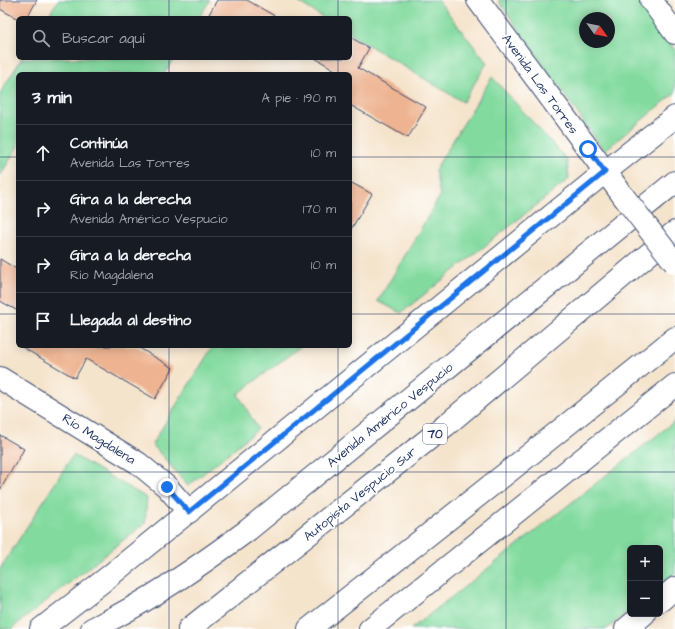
<!DOCTYPE html>
<html lang="es">
<head>
<meta charset="utf-8">
<style>
	body { margin:0; font-family:"Architects Daughter",sans-serif; background:#20242c; color:#f1f3f6 }
	.controls { position:absolute; right:12px; bottom:12px; display:grid; overflow:hidden; border-radius:6px; box-shadow:0 2px 10px #0003 }
	.controls button { width:36px; height:36px; display:grid; place-items:center; padding:0; border:0; border-bottom:1px solid #363941; background:#171b24; color:#f1f3f6; font:20px sans-serif }
	.compass { position:absolute; left:579px; top:12px; width:36px; height:36px; border-radius:50%; background:#171b24; box-shadow:0 2px 10px #0003; rotate:123deg }
	.stop { position:absolute; width:12px; height:12px; margin:-9px; border:3px solid #1a73e8; border-radius:50%; background:#fff }
	.stop.end { background:#1a73e8; border-color:#fff; box-shadow:0 1px 4px #0008 }
	.list { margin:0; padding:0; list-style:none }
	h2 { display:flex; justify-content:space-between; align-items:center; height:52px; margin:0; padding:0 16px; font-size:17px }
	h2 small { font-size:13px; font-weight:400; color:#9ea1a6 }
	.list li { display:grid; grid-template-columns:26px 1fr auto; gap:12px; align-items:center; box-sizing:border-box; height:56px; padding:0 16px; border-top:1px solid #363941 }
	.list b { display:block; font-size:15px; white-space:nowrap }
	.list p { margin:0; font-size:13px; white-space:nowrap; color:#9ea1a6 }
	.list em { font-size:13px; font-style:normal; color:#9ea1a6 }
	.icon { flex:none; width:22px; height:22px; fill:none; stroke:currentColor; stroke-width:2; stroke-linecap:round; stroke-linejoin:round }
	.map { position:relative; flex:none; width:675px; height:629px; overflow:hidden }
	.search { position:absolute; background:#171b24; box-shadow:0 2px 10px #0003; left:16px; top:16px; width:336px; height:44px; display:flex; align-items:center; gap:10px; box-sizing:border-box; padding:0 14px; border-radius:6px; color:#9ea1a6; font-size:15px }
	.panel { position:absolute; background:#171b24; box-shadow:0 2px 10px #0003; left:16px; top:72px; width:336px; height:276px; border-radius:6px }
	.map>svg:first-child { display:block }
	.green { fill:#82da9f; stroke:#4e847e; fill-rule:evenodd }
	.building { fill:#eeb492 }
	.lines { fill:none; stroke-linecap:round; stroke-linejoin:round }
	.street-casing { stroke:#3c4a6e; stroke-width:24 }
	.secondary-casing { stroke:#3c4a6e; stroke-width:24 }
	.highway-casing { stroke:#3c4a6e; stroke-width:24 }
	.street { stroke:#fff; stroke-width:22 }
	.secondary { stroke:#fff; stroke-width:22 }
	.highway { stroke:#fff; stroke-width:22 }
	.secondary-bridge-casing { stroke:#3c4a6e; stroke-width:24; stroke-linecap:butt }
	.secondary-bridge { stroke:#fff; stroke-width:22 }
	.route { stroke:#1a73e8; stroke-width:5 }
	.grid { fill:none; stroke:#1b2f5e; stroke-width:1; stroke-opacity:0.55 }
	.labels { text-anchor:middle; dominant-baseline:central; stroke-width:3.5; stroke-linejoin:round; paint-order:stroke }
	.shield { fill:#fff; stroke:#5f6d8e; stroke-width:1 }
	.shield-label { font-size:12px; font-weight:bold; fill:#1b2f5e }
	.street-label { font-size:13px; fill:#1b2f5e; stroke:#fff }
</style>
</head>
<body>
<div class="map">
<svg width="675" height="629" viewBox="0 0 675 629">
	<rect width="100%" height="100%" fill="#fff"/>
	<filter id="ink" filterUnits="userSpaceOnUse"><feTurbulence type="fractalNoise" baseFrequency=".025" numOctaves="2"/><feDisplacementMap in="SourceGraphic" scale="8" xChannelSelector="R" yChannelSelector="G"/><feConvolveMatrix kernelMatrix="1 2 1 2 8 2 1 2 1" color-interpolation-filters="sRGB"/></filter>
	<filter id="wash" filterUnits="userSpaceOnUse"><feTurbulence type="fractalNoise" baseFrequency=".012" numOctaves="4" result="noise"/><feDisplacementMap in="SourceGraphic" scale="16" xChannelSelector="R" yChannelSelector="G"/><feGaussianBlur stdDeviation="0.9" result="paint"/><feColorMatrix in="noise" values="0 0 0 0 0 0 0 0 0 0 0 0 0 0 0 0 0 1.4 0 .05"/><feComposite in="paint" operator="in"/></filter>
	<g filter="url(#wash)">
		<rect width="100%" height="100%" fill="#f5e4cc"/>
		<g class="green">
			<path d="M58,0h152l-11,18h-152z"/>
			<path d="M295,0h143l49,63 -24,39 -113,-68v-16h-26z"/>
			<path d="M498,0h139l38,50v43l-71,58zM585,18h24v24h-24z"/>
			<path d="M22,58h152l-10,16h-146v72l-18,30v-83z"/>
			<path d="M492,77l75,83 2,19 -168,134 -23,-12 62,-105 -5,-26z"/>
			<path d="M213,346h88l-63,48 20,35 -70,57 -36,-42z"/>
			<path d="M675,421v152l-15,12v-37h-30v62l-23,19h-196z"/>
			<path d="M73,455l74,43 -2,25 -134,106h-11v-60z"/>
		</g>
		<g id="blocks">
			<g class="building">
				<path d="M0,0h37l-10,18h-11l-16,-9z"/>
				<path d="M217,0h30l31,18h-71z"/>
				<path d="M350,37l19,11 -11,20 68,39 -18,31 -58,-33v-31h-8l-27,-16h35z"/>
				<path d="M350,182l22,12 -22,37z"/>
				<path d="M0,259l18,11v41l-18,-10z"/>
				<path d="M20,346h116l37,22 -18,31 -69,-40 -11,19z"/>
				<path d="M0,435l24,14 -24,41z"/>
			</g>
		</g>
	</g>
	<g filter="url(#ink)">
		<use href="#blocks" fill-opacity="0" stroke="#3c4a6e" stroke-width="1"/>
		<g class="lines">
			<g class="street-casing">
				<path id="street" d="M0,378l138,85 29,24 22,25"/>
			</g>
			<g class="secondary-casing">
				<g id="secondary">
					<path d="M478,0l146,197"/>
					<path d="M651,0l24,33"/>
					<path d="M660,601l15,-13"/>
					<path d="M41,629l66,-51 498,-406 70,-55"/>
					<path d="M92,629c56,-27 107,-63 156,-99l427,-348"/>
					<path d="M370,629l305,-244"/>
					<path d="M626,629l18,-15"/>
				</g>
			</g>
			<g class="highway-casing">
				<g id="highway">
					<path d="M189,629l256,-203 230,-194"/>
					<path d="M309,629l204,-161 162,-130"/>
				</g>
			</g>
			<use href="#street" class="street"/>
			<use href="#secondary" class="secondary"/>
			<use href="#highway" class="highway"/>
			<g class="secondary-bridge-casing">
				<path id="secondary-bridge" d="M624,197l51,66"/>
			</g>
			<use href="#secondary-bridge" class="secondary-bridge"/>
		</g>
	</g>
	<g class="lines" filter="url(#ink)">
		<path class="route" d="M167,487l22,25 416,-340 -17,-23"/>
	</g>
	<path class="grid" d="M169,0v18M338,0v18M506,0v629M169,58v16M338,58v16M0,157h18M350,157h325M0,314h18M350,314h325M169,346v283M338,346v283M0,472h675"/>
	<g class="labels">
		<rect class="shield" x="423" y="424" width="24" height="20" rx="3"/>
		<g class="shield-label">
			<text x="435" y="434">70</text>
		</g>
		<g class="street-label">
			<text transform="translate(540 84) rotate(54)">Avenida Las Torres</text>
			<text transform="translate(390 415) rotate(-39)">Avenida Américo Vespucio</text>
			<text transform="translate(99 439) rotate(32)">Río Magdalena</text>
			<text transform="translate(360 494) rotate(-39)">Autopista Vespucio Sur</text>
		</g>
	</g>
</svg>
<div class="controls">
<button>+</button>
<button>−</button>
</div>
<svg class="compass" viewBox="-18 -18 36 36"><path d="M0-13l5 13h-10z" fill="#e53935"/><path d="M0 13l5-13h-10z" fill="#9ea1a6"/></svg>
<div class="stop" style="left:588px;top:149px"></div>
<div class="stop end" style="left:167px;top:487px"></div>
<div class="search"><svg class="icon" aria-label="search" viewBox="0 0 24 24"><circle cx="10" cy="10" r="6"/><path d="M15 15l6 6"/></svg>Buscar aquí</div>
<section class="panel">
<h2>3 min<small>A pie · 190 m</small></h2>
<ul class="list">
<li><svg class="icon" aria-label="ahead" viewBox="0 0 24 24"><path d="M12 20V5M6 11l6-6 6 6"/></svg><div><b>Continúa</b><p>Avenida Las Torres</p></div><em>10 m</em></li>
<li><svg class="icon" aria-label="right" viewBox="0 0 24 24"><path d="M7 20v-9h11M14 6l5 5-5 5"/></svg><div><b>Gira a la derecha</b><p>Avenida Américo Vespucio</p></div><em>170 m</em></li>
<li><svg class="icon" aria-label="right" viewBox="0 0 24 24"><path d="M7 20v-9h11M14 6l5 5-5 5"/></svg><div><b>Gira a la derecha</b><p>Río Magdalena</p></div><em>10 m</em></li>
<li><svg class="icon" aria-label="arrive" viewBox="0 0 24 24"><path d="M6 21V4h12l-3 4 3 4H6"/></svg><div><b>Llegada al destino</b></div></li>
</ul>
</section>
</div>
</body>
</html>
